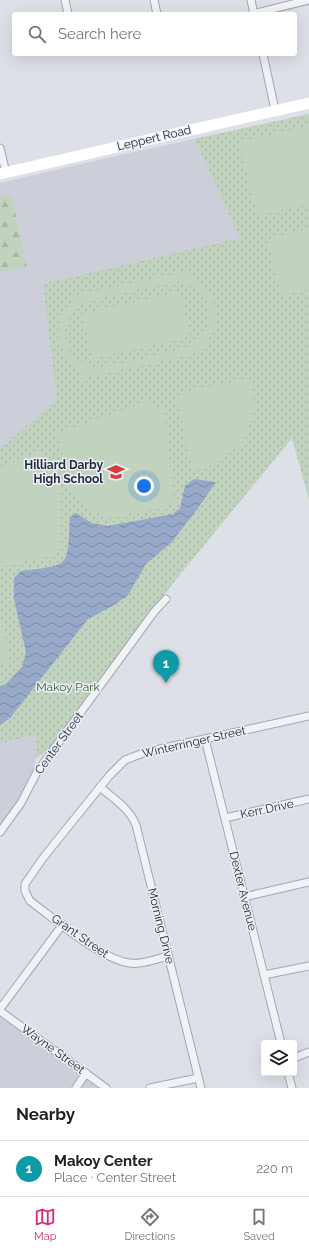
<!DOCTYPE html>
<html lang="en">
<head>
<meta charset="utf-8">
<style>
	body { margin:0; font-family:Raleway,sans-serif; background:#f2f2f2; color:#202124 }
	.controls { position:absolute; right:12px; bottom:12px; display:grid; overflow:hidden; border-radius:4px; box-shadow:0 4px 16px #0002 }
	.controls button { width:36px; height:36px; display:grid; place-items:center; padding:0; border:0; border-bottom:1px solid #e0e0e0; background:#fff; color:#202124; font:20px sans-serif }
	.you { position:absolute; left:144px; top:486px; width:14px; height:14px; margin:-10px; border:3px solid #fff; border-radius:50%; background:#1a73e8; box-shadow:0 0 0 6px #1a73e833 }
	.badge { display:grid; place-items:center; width:26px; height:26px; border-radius:50%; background:#db2777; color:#fff; font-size:13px; font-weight:700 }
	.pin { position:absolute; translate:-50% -33px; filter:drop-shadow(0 1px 2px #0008) }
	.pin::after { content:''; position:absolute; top:21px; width:14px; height:12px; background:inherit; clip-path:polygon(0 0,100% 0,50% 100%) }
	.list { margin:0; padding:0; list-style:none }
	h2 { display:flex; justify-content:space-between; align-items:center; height:52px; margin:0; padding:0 16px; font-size:17px }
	h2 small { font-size:13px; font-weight:400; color:#757577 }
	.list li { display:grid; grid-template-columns:26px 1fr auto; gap:12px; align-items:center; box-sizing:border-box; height:56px; padding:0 16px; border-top:1px solid #e0e0e0 }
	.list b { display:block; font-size:15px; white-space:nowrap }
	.list p { margin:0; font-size:13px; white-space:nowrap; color:#757577 }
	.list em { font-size:13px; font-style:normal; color:#757577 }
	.icon { flex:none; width:22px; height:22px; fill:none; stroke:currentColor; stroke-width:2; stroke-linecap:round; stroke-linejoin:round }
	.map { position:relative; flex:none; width:309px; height:1088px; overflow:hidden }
	.search { position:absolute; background:#fff; box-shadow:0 4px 16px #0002; left:12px; right:12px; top:12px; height:44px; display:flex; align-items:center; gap:10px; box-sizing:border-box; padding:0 14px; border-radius:4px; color:#757577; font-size:15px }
	.sheet { height:108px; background:#fff }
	nav { display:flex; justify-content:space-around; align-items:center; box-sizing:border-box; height:56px; border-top:1px solid #e0e0e0; background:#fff; font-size:11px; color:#757577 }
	nav a { display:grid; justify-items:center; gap:2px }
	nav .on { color:#db2777 }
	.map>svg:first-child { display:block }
	.built { fill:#cccfda }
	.grass { fill:url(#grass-dots) }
	.forest { fill:url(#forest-firs) }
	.garden { fill:#c1d2be; fill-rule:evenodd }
	.water { fill:url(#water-waves) }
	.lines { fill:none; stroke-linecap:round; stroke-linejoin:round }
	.minor-casing { stroke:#a3a6b2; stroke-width:9 }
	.minor { stroke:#f0f2f6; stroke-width:7 }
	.secondary { stroke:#fff; stroke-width:11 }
	.labels { text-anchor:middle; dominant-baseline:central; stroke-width:3; stroke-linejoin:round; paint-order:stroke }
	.street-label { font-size:12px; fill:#262c3f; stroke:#edeff5 }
	.poi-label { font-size:12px; font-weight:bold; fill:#262c3f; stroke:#edeff5; text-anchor:end }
	.park-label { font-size:12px; fill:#365b33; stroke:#edeff5 }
</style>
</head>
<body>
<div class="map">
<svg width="309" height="1088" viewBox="0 0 309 1088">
	<defs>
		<pattern id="grass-dots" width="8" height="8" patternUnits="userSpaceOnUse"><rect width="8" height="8" fill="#c1d2be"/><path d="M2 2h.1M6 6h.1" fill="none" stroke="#a6b4a4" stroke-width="1.8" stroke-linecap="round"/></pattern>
		<pattern id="forest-firs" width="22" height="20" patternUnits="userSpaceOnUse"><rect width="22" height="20" fill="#c1d2be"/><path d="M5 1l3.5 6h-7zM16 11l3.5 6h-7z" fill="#a6b4a4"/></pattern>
		<pattern id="water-waves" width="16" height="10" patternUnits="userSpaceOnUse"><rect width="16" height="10" fill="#97a9c9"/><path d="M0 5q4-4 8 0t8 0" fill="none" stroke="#7b8aa5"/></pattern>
	</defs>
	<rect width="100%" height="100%" fill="#dee0e8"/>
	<g class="built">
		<path d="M309,114l-274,621 1,23 -3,20 -33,54v-649l102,-24z"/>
		<path d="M0,1011l106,77h-106z"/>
	</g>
	<path class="grass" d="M309,114v386l-17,-62 -122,149 -118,160 -16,11 -1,-23 -35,8v-294l57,-49 -14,-116 197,-46 -45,-99z"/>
	<path class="forest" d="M11,194l16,72 -27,6v-75z"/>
	<g class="garden">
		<path d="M307,126l2,8v70l-52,12 -18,-74z"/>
		<path d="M309,228v61l-28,7 -14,-57z"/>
		<path d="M192,270l1,8c27,15 31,48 9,70l1,4 -122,27 -1,-8 2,-1c-27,-14 -32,-47 -10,-69l-1,-5zM179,282c38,7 41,55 4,66 -19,5 -73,21 -90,18 -36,-7 -36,-56 -1,-66l77,-17z"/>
		<path d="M180,291l10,46 -98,22 -10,-45z"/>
		<path d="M251,378l4,31 -12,33 -28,23 -23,6 -15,-71 4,-8z"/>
		<path d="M148,401l16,9 11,94 -63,14 -19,-6 -23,-22 -13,-57z"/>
		<path d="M40,451l17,13 4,49 -2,40 -56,14 -3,-15v-85z"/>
		<path d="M0,615l11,48 -11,2z"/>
	</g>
	<path class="water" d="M194,479l22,3 -18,26 -27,35 -25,21 -18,31 -12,9 -28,15 -78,99 -10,7v-39l6,-2 16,-17 4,-15 -12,-53v-21l7,-7c51,-6 46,-4 49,-54l6,-4 15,10 17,3 65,-12 7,-6 5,-22z"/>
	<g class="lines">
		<g class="minor-casing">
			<g id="minor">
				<path d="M65,0l3,14"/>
				<path d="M154,0l3,14"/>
				<path d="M251,0l3,14"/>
				<path d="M252,14l57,-14"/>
				<path d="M263,54l12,56"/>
				<path d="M0,148l6,25"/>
				<path d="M205,739l76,304"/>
				<path d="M100,787c14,12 29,21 36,38l65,263"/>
				<path d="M225,818l84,-19"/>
				<path d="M0,832l21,-29 16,-31 117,-160 12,-13"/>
				<path d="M244,897l65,-15"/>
				<path d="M168,956c-12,3 -26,9 -39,7 -30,-5 -74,-44 -99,-62l-5,-10v-7l18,-26 66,-82 16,-16 21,-8 163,-36"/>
				<path d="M264,975l45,-9"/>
				<path d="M0,1009l63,-85"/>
				<path d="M0,1011l106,77"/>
				<path d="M294,1058l15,-6"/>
				<path d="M288,1073l4,15"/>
				<path d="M76,1088l10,-15"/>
				<path d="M150,1088l48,-10"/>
			</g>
		</g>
		<use href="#minor" class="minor"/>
		<path class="secondary" d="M0,174l309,-71"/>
	</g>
	<defs>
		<g id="school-bare" transform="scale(1.38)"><path d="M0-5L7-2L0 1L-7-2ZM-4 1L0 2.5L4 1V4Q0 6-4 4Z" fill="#d23e42" stroke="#edeff5" stroke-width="2.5" paint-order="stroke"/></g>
	</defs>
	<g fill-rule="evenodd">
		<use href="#school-bare" x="116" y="472"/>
	</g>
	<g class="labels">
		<g class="street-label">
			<text transform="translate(154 138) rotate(-13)">Leppert Road</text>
			<text transform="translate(194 742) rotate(-13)">Winterringer Street</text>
			<text transform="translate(59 743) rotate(-54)">Center Street</text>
			<text transform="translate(267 809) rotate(-12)">Kerr Drive</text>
			<text transform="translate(243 891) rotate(76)">Dexter Avenue</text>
			<text transform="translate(161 926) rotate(76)">Morning Drive</text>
			<text transform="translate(80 936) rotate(35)">Grant Street</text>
			<text transform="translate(53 1049) rotate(36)">Wayne Street</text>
		</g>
		<g class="poi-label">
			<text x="103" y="465">Hilliard Darby<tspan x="103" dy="14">High School</tspan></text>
		</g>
		<g class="park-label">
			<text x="68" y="687">Makoy Park</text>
		</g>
	</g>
</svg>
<div class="controls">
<button><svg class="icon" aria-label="layers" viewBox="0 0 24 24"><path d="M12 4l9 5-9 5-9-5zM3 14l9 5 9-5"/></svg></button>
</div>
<div class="you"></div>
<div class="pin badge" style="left:166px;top:683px;background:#0f9aa8">1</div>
<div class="search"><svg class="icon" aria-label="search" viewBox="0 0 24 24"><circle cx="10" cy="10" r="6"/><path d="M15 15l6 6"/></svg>Search here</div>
</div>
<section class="sheet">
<h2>Nearby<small></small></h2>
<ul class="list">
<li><span class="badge" style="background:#0f9aa8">1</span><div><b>Makoy Center</b><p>Place · Center Street</p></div><em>220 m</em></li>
</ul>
</section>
<nav>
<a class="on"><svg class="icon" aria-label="map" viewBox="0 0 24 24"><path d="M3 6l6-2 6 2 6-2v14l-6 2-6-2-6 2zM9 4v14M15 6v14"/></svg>Map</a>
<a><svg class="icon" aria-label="directions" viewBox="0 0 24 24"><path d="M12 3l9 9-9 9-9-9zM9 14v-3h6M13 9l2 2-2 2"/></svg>Directions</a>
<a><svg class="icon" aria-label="saved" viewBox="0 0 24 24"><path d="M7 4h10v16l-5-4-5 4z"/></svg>Saved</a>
</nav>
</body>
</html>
